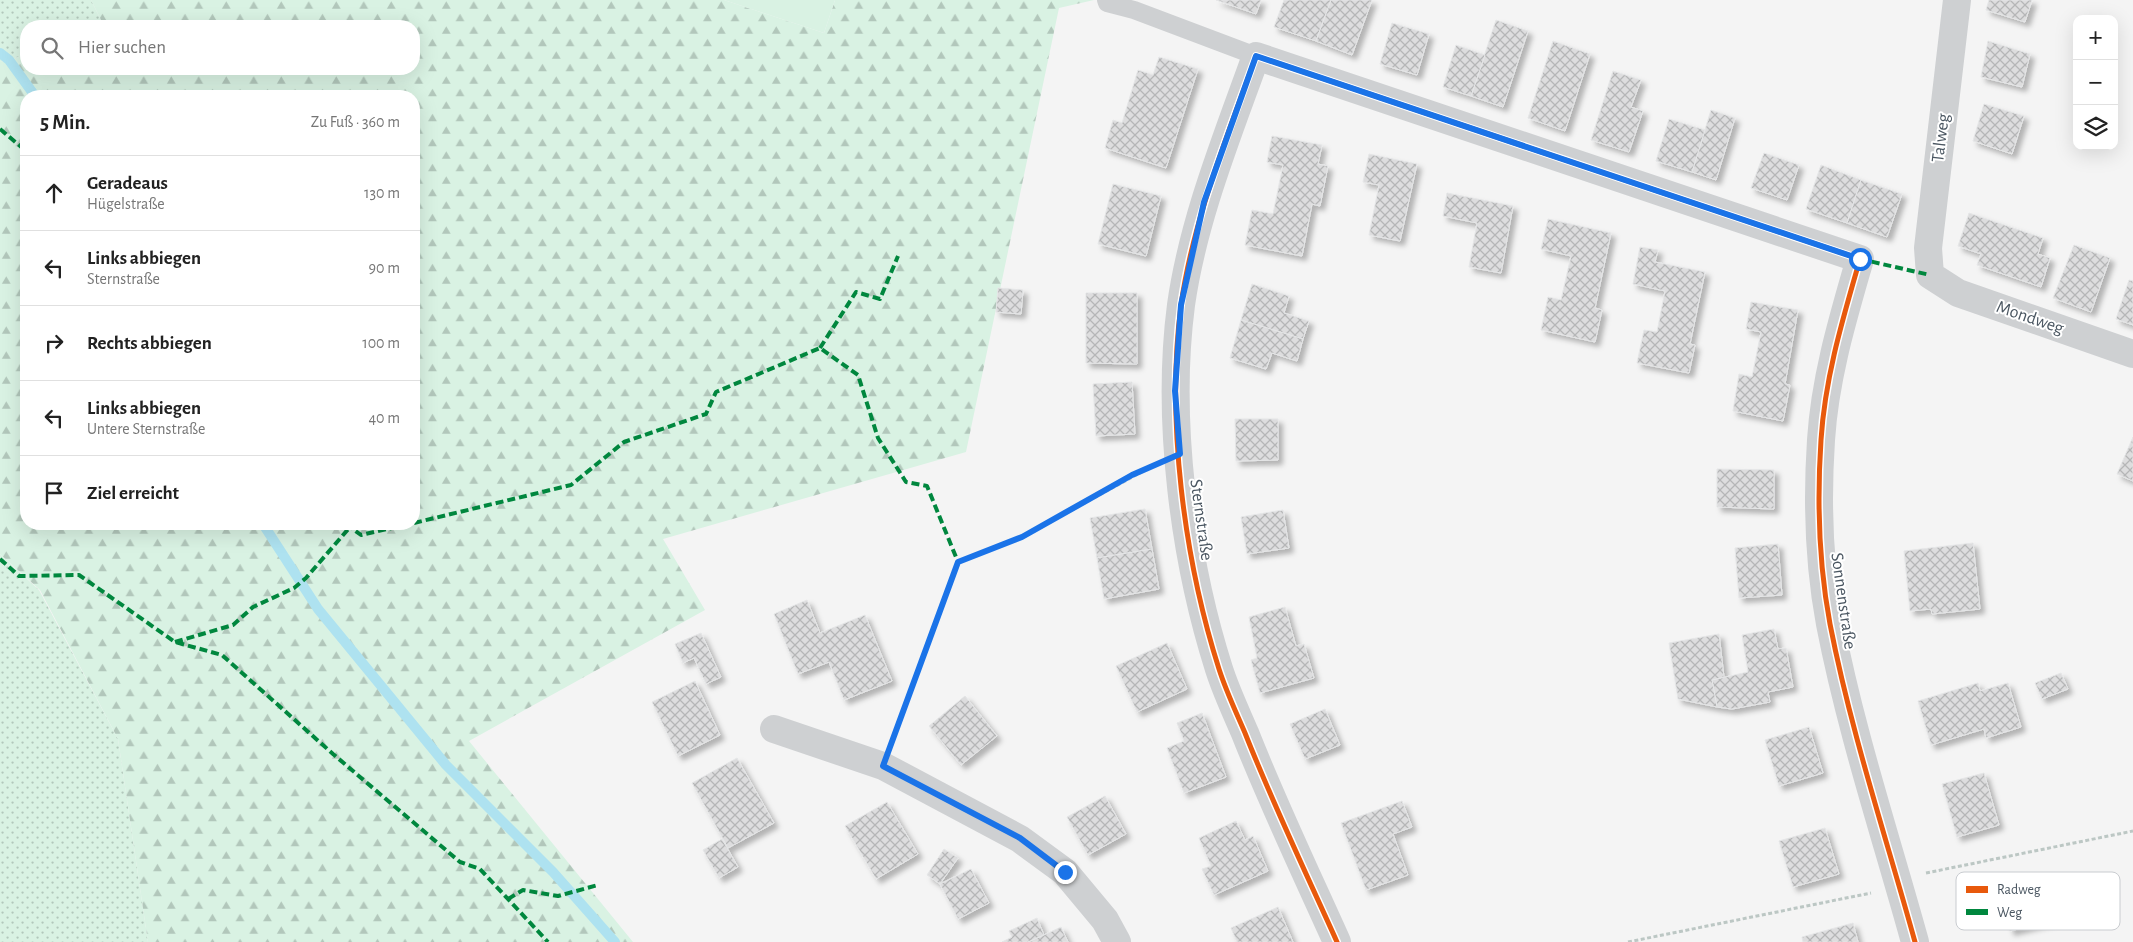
<!DOCTYPE html>
<html lang="de">
<head>
<meta charset="utf-8">
<style>
	body { margin:0; font-family:"Alegreya Sans",sans-serif; background:#f2f2f2; color:#222 }
	.controls { position:absolute; right:15px; top:15px; display:grid; overflow:hidden; border-radius:10px; box-shadow:0 5px 20px #0002 }
	.controls button { width:45px; height:45px; display:grid; place-items:center; padding:0; border:0; border-bottom:1px solid #e0e0e0; background:#fff; color:#222; font:25px sans-serif }
	.stop { position:absolute; width:15px; height:15px; margin:-11px; border:4px solid #1a73e8; border-radius:50%; background:#fff }
	.stop.end { background:#1a73e8; border-color:#fff; box-shadow:0 1px 5px #0008 }
	.list { margin:0; padding:0; list-style:none }
	h2 { display:flex; justify-content:space-between; align-items:center; height:65px; margin:0; padding:0 20px; font-size:21px }
	h2 small { font-size:16px; font-weight:400; color:#767676 }
	.list li { display:grid; grid-template-columns:32px 1fr auto; gap:15px; align-items:center; box-sizing:border-box; height:75px; padding:0 20px; border-top:1px solid #e0e0e0 }
	.list b { display:block; font-size:19px; white-space:nowrap }
	.list p { margin:0; font-size:16px; white-space:nowrap; color:#767676 }
	.list em { font-size:16px; font-style:normal; color:#767676 }
	.icon { flex:none; width:28px; height:28px; fill:none; stroke:currentColor; stroke-width:2; stroke-linecap:round; stroke-linejoin:round }
	.map { position:relative; flex:none; width:2133px; height:942px; overflow:hidden }
	.search { position:absolute; background:#fff; box-shadow:0 5px 20px #0002; left:20px; top:20px; width:400px; height:55px; display:flex; align-items:center; gap:12px; box-sizing:border-box; padding:0 18px; border-radius:20px; color:#767676; font-size:19px }
	.panel { position:absolute; background:#fff; box-shadow:0 5px 20px #0002; left:20px; top:90px; width:400px; height:440px; border-radius:20px }
	.map>svg:first-child { display:block }
	.green { fill:url(#green-dots) }
	.forest { fill:url(#forest-firs); fill-rule:evenodd }
	.pitch { fill:#d9f2e3 }
	.lines { fill:none; stroke-linecap:round; stroke-linejoin:round }
	.stream { stroke:#aee2f0; stroke-width:10 }
	.building { fill:url(#building-cross-hatch); stroke:#e5e6e7; filter:url(#shadow) }
	.path { stroke:#bcc7c4; stroke-width:3; stroke-dasharray:4 2.5; stroke-linecap:butt }
	.service { stroke:#ced0d2; stroke-width:18 }
	.minor { stroke:#ced0d2; stroke-width:28 }
	.quiet { stroke:#00873e; stroke-width:4; stroke-dasharray:8 4; stroke-linecap:butt }
	.cycleway-casing { stroke:#fff; stroke-width:8 }
	.cycleway { stroke:#e8590c; stroke-width:5 }
	.route { stroke:#1a73e8; stroke-width:6 }
	.labels { text-anchor:middle; dominant-baseline:central; stroke-width:4; stroke-linejoin:round; paint-order:stroke }
	.street-label { font-size:18px; fill:#4a5661; stroke:#fff }
	.key { fill:#fff; stroke:#c9ccd0; stroke-width:1 }
	.key-label { font-size:14px; fill:#4a5661 }
</style>
</head>
<body>
<div class="map">
<svg width="2133" height="942" viewBox="0 0 2133 942">
	<defs>
		<pattern id="green-dots" width="8" height="8" patternUnits="userSpaceOnUse" patternTransform="scale(1.25)"><rect width="8" height="8" fill="#d9f2e3"/><path d="M2 2h.1M6 6h.1" fill="none" stroke="#b2c7bb" stroke-width="1.8" stroke-linecap="round"/></pattern>
		<pattern id="forest-firs" width="22" height="20" patternUnits="userSpaceOnUse" patternTransform="scale(1.25)"><rect width="22" height="20" fill="#d9f2e3"/><path d="M5 1l3.5 6h-7zM16 11l3.5 6h-7z" fill="#b2c7bb"/></pattern>
		<pattern id="building-cross-hatch" width="8" height="8" patternUnits="userSpaceOnUse" patternTransform="scale(1.25)"><rect width="8" height="8" fill="#ddddde"/><path d="M0 0l8 8M0 8l8-8" fill="none" stroke="#b5b6b7"/></pattern>
		<filter id="shadow"><feDropShadow dx="4.5" dy="4.5" stdDeviation="2.5" flood-color="#0004"/></filter>
	</defs>
	<rect width="100%" height="100%" fill="#f4f4f4"/>
	<g class="green">
		<path d="M0,0h91l13,26h-78v29l-26,7z"/>
		<path d="M0,554l39,36 79,149 30,203h-148z"/>
	</g>
	<path class="forest" d="M91,0h633l100,33 11,-33h259l-35,8 -93,444 -303,87 42,71 -236,131 164,201h-485l-30,-203 -78,-149 -40,-36v-492l26,-7v14h388v-43h-310zM26,96h388v428h-388z"/>
	<path class="pitch" d="M724,0h111l-11,33z"/>
	<g class="lines">
		<g class="stream">
			<path d="M0,53l9,7 26,36"/>
			<path d="M263,524l55,85 128,156 107,107 62,70"/>
		</g>
	</g>
	<g class="building">
		<path d="M1216,0h45l-5,14z"/>
		<path d="M1284,0h47l-15,41 -42,-14z"/>
		<path d="M1331,0h41l-20,55 -36,-14z"/>
		<path d="M1989,0h43l-7,22 -39,-12z"/>
		<path d="M1496,20l32,11 -25,76 -32,-11z"/>
		<path d="M1392,23l37,11 -12,41 -37,-11z"/>
		<path d="M1553,41l37,13 -25,77 -37,-13z"/>
		<path d="M1988,41l42,13 -8,33 -41,-10z"/>
		<path d="M1456,45l29,10 -14,41 -28,-9z"/>
		<path d="M1159,57l39,12 -32,99 -61,-20 8,-28 9,3 16,-53 15,5z"/>
		<path d="M1613,71l28,9 -10,27 12,4 -14,41 -38,-12z"/>
		<path d="M1984,104l40,12 -12,38 -39,-13z"/>
		<path d="M1711,110l24,8 -19,62 -24,-8z"/>
		<path d="M1669,119l36,11 -13,42 -36,-11z"/>
		<path d="M1272,136l50,9 -4,19 10,2 -8,40 -8,-2 -10,52 -57,-11 7,-35 21,4 10,-49 -16,-3z"/>
		<path d="M1764,153l35,12 -12,35 -36,-12z"/>
		<path d="M1369,154l48,10 -17,77 -31,-6 10,-50 -16,-3z"/>
		<path d="M1821,165l40,15 -14,43 -41,-14z"/>
		<path d="M1861,180l41,14 -15,43 -40,-14z"/>
		<path d="M1113,184l48,12 -15,60 -48,-12z"/>
		<path d="M1447,193l66,13 -12,67 -32,-6 8,-44 -34,-7z"/>
		<path d="M1969,213l74,25 -5,16 12,4 -9,29 -64,-22 4,-11 -23,-8z"/>
		<path d="M1548,219l63,14 -16,75 7,2 -7,32 -54,-12 7,-33 13,3 10,-44 -30,-7z"/>
		<path d="M2074,245l36,13 -19,54 -38,-14z"/>
		<path d="M1640,247l18,3 -3,12 50,10 -15,72 5,1 -6,28 -52,-10 7,-33 13,2 8,-41 -32,-7z"/>
		<path d="M2129,280l4,1v44l-17,-6z"/>
		<path d="M1252,284l37,12 -5,17 25,8 -6,18 -62,-19z"/>
		<path d="M998,288l25,2 -2,24 -25,-2z"/>
		<path d="M1086,293h51v71l-51,-1z"/>
		<path d="M1751,302l47,8 -13,74 5,1 -7,36 -50,-10 6,-37 13,3 9,-45 -15,-3z"/>
		<path d="M1241,320l62,19 -6,22 -25,-8 -6,16 -36,-11z"/>
		<path d="M1132,382l3,52 -39,2 -3,-52z"/>
		<path d="M1235,419h43v41l-42,1z"/>
		<path d="M2133,437v44l-16,-7z"/>
		<path d="M1717,469l57,1v39l-57,-2z"/>
		<path d="M1145,509l7,40 -55,9 -7,-40z"/>
		<path d="M1283,510l6,38 -42,6 -6,-37z"/>
		<path d="M1973,543l7,66 -48,5 -1,-5 -21,2 -6,-60z"/>
		<path d="M1778,544l4,51 -43,3 -4,-50z"/>
		<path d="M1152,549l7,40 -55,10 -7,-41z"/>
		<path d="M807,600l13,33 45,-18 27,66 -48,19 -15,-38 -31,12 -24,-60z"/>
		<path d="M1285,607l11,39 8,-2 10,34 -54,15 -9,-33 6,-2 -8,-41z"/>
		<path d="M1774,629l4,20 8,-1 7,39 -25,5 2,10 -38,7 -15,-2 -5,-27 36,-8 -6,-37z"/>
		<path d="M701,633l20,44 -15,7 -12,-26 -11,5 -8,-19z"/>
		<path d="M1719,634l5,43 -12,3 5,27 -39,-8 -9,-56z"/>
		<path d="M1167,643l20,46 -50,23 -21,-46z"/>
		<path d="M2061,673l7,16 -26,10 -7,-16z"/>
		<path d="M695,681l25,54 -42,21 -26,-54z"/>
		<path d="M1978,683l2,8 28,-8 13,44 -35,11 -2,-9 -53,16 -13,-44z"/>
		<path d="M965,696l32,40 -36,29 -32,-39z"/>
		<path d="M1325,709l15,36 -35,14 -15,-35z"/>
		<path d="M1202,713l24,64 -42,16 -17,-45 17,-7 -7,-18z"/>
		<path d="M1809,727l14,46 -44,13 -14,-46z"/>
		<path d="M737,758l37,65 -46,25 -36,-65z"/>
		<path d="M1984,773l15,52 -42,12 -15,-53z"/>
		<path d="M1105,796l21,38 -38,21 -21,-38z"/>
		<path d="M1402,801l10,26 -19,7 15,41 -42,15 -25,-67z"/>
		<path d="M887,802l31,52 -42,25 -31,-53z"/>
		<path d="M1236,821l9,19 8,-4 15,35 -54,24 -12,-26 9,-3 -12,-28z"/>
		<path d="M1825,828l14,46 -46,13 -14,-46z"/>
		<path d="M722,839l16,28 -19,11 -16,-28z"/>
		<path d="M944,849l14,9 -18,26 -13,-9z"/>
		<path d="M971,869l18,34 -31,16 -18,-35z"/>
		<path d="M2043,875l11,45 -44,11 -11,-45z"/>
		<path d="M1278,907l15,35h-56l-6,-14z"/>
		<path d="M1037,918l7,17 -16,7h-26l10,-5 -3,-6z"/>
		<path d="M1853,923l5,19h-55l-1,-5z"/>
		<path d="M1061,927l7,15h-40l16,-7z"/>
	</g>
	<g class="lines">
		<g class="path">
			<path d="M893,738l65,-176 64,-25 127,-69"/>
			<path d="M1926,873l207,-42"/>
			<path d="M1628,942l243,-49"/>
		</g>
		<path class="service" d="M1106,0l1,3 27,7 122,46"/>
		<g class="minor">
			<path d="M1957,0l-29,248 2,27 28,18 175,61"/>
			<path d="M774,729l109,37 137,73 45,33 40,48 12,22"/>
			<path d="M1337,942c-31,-69 -64,-138 -92,-209 -9,-21 -19,-42 -26,-64 -35,-110 -53,-249 -38,-364 12,-85 46,-168 75,-249l604,203c-17,59 -35,118 -39,181 -4,60 -2,125 9,184 21,108 56,213 85,318"/>
		</g>
		<g class="quiet">
			<path d="M0,129l26,22"/>
			<path d="M1860,259l70,16"/>
			<path d="M820,348l36,-56 24,7 18,-43"/>
			<path d="M414,523l157,-38 53,-43 82,-28 10,-22 104,-44 38,27 20,63 28,44 21,4 31,76"/>
			<path d="M346,524l15,11 48,-11"/>
			<path d="M0,559l19,17 60,-1 96,67 47,13 111,99 127,108 20,7 68,73"/>
			<path d="M175,642l58,-17 20,-18 41,-19 12,-10 44,-51"/>
			<path d="M508,899l15,-9 35,6 40,-11"/>
		</g>
		<g class="cycleway-casing">
			<path id="cycleway" d="M1337,942c-31,-69 -64,-138 -92,-209 -9,-21 -19,-42 -26,-64 -35,-110 -53,-249 -38,-364 12,-85 46,-168 75,-249l604,203c-17,59 -35,118 -39,181 -4,60 -2,125 9,184 21,108 56,213 85,318"/>
		</g>
		<use href="#cycleway" class="cycleway"/>
	</g>
	<g class="lines">
		<path class="route" d="M1065,872l-45,-34 -137,-72 75,-204 64,-25 110,-62 48,-21 -5,-63 6,-86 23,-103 52,-146 604,203"/>
	</g>
	<g class="labels">
		<g class="street-label">
			<text transform="translate(1941 138) rotate(-83)">Talweg</text>
			<text transform="translate(2030 318) rotate(19)">Mondweg</text>
			<text transform="translate(1201 520) rotate(82)">Sternstraße</text>
			<text transform="translate(1843 601) rotate(82)">Sonnenstraße</text>
		</g>
	</g>
	<rect x="1956" y="872" width="164" height="58" rx="8" class="key"/>
	<rect x="1966" y="886" width="22" height="7" fill="#e8590c"/>
	<rect x="1966" y="909" width="22" height="6" fill="#00873e"/>
	<g class="key-label">
		<text x="1997" y="894">Radweg</text>
		<text x="1997" y="917">Weg</text>
	</g>
</svg>
<div class="controls">
<button>+</button>
<button>−</button>
<button><svg class="icon" aria-label="layers" viewBox="0 0 24 24"><path d="M12 4l9 5-9 5-9-5zM3 14l9 5 9-5"/></svg></button>
</div>
<div class="stop" style="left:1860px;top:259px"></div>
<div class="stop end" style="left:1065px;top:872px"></div>
<div class="search"><svg class="icon" aria-label="search" viewBox="0 0 24 24"><circle cx="10" cy="10" r="6"/><path d="M15 15l6 6"/></svg>Hier suchen</div>
<section class="panel">
<h2>5 Min.<small>Zu Fuß · 360 m</small></h2>
<ul class="list">
<li><svg class="icon" aria-label="ahead" viewBox="0 0 24 24"><path d="M12 20V5M6 11l6-6 6 6"/></svg><div><b>Geradeaus</b><p>Hügelstraße</p></div><em>130 m</em></li>
<li><svg class="icon" aria-label="left" viewBox="0 0 24 24"><path d="M17 20v-9H6M10 6l-5 5 5 5"/></svg><div><b>Links abbiegen</b><p>Sternstraße</p></div><em>90 m</em></li>
<li><svg class="icon" aria-label="right" viewBox="0 0 24 24"><path d="M7 20v-9h11M14 6l5 5-5 5"/></svg><div><b>Rechts abbiegen</b></div><em>100 m</em></li>
<li><svg class="icon" aria-label="left" viewBox="0 0 24 24"><path d="M17 20v-9H6M10 6l-5 5 5 5"/></svg><div><b>Links abbiegen</b><p>Untere Sternstraße</p></div><em>40 m</em></li>
<li><svg class="icon" aria-label="arrive" viewBox="0 0 24 24"><path d="M6 21V4h12l-3 4 3 4H6"/></svg><div><b>Ziel erreicht</b></div></li>
</ul>
</section>
</div>
</body>
</html>
